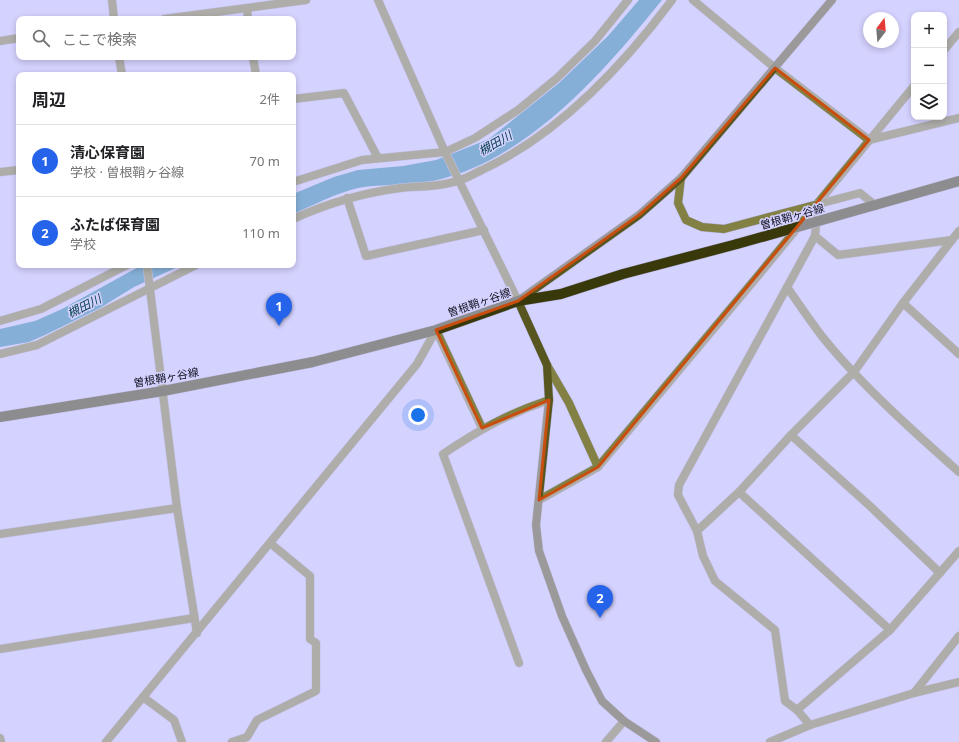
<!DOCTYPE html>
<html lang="ja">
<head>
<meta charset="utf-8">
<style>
	body { margin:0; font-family:"Noto Sans","Noto Sans JP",sans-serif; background:#f6f6f6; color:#202124 }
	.controls { position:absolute; right:12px; top:12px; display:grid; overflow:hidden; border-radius:8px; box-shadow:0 2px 6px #0003 }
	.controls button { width:36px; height:36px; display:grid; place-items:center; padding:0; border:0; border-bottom:1px solid #e0e0e0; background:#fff; color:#202124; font:20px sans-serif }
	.compass { position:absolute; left:863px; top:12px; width:36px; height:36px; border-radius:50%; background:#fff; box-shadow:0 2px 6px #0003; rotate:16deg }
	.you { position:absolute; left:418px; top:415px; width:14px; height:14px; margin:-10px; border:3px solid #fff; border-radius:50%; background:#1a73e8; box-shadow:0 0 0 6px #1a73e833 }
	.badge { display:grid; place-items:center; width:26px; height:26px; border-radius:50%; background:#2563eb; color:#fff; font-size:13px; font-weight:700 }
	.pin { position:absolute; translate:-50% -33px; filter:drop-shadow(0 1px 2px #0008) }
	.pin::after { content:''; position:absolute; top:21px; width:14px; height:12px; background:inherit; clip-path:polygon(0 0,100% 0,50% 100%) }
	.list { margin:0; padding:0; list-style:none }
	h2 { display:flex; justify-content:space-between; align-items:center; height:52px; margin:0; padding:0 16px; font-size:17px }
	h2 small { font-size:13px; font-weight:400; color:#757577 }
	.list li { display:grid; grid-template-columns:26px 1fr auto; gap:12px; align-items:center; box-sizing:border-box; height:72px; padding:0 16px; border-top:1px solid #e0e0e0 }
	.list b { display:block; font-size:15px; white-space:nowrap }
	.list p { margin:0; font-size:13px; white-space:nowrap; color:#757577 }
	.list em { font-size:13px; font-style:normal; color:#757577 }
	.icon { flex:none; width:22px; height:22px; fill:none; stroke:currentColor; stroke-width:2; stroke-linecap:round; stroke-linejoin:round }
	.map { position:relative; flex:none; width:959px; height:742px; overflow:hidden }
	.search { position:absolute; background:#fff; box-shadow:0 2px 6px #0003; left:16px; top:16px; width:280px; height:44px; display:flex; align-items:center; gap:10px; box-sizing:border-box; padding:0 14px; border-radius:8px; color:#757577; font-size:15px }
	.panel { position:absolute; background:#fff; box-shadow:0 2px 6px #0003; left:16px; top:72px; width:280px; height:196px; border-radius:8px }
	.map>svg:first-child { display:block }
	.water { fill:#2886a9 }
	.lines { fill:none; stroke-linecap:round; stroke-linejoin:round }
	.lane-casing { stroke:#b1b0d6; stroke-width:9 }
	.street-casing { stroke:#b1b0d6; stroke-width:9 }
	.secondary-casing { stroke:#b1b0d6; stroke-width:9 }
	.primary-casing { stroke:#b1b0d6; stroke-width:11 }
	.lane { stroke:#828143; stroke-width:8 }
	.street { stroke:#828143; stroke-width:8 }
	.secondary { stroke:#57561f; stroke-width:8 }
	.primary { stroke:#39380b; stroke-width:10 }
	.street-bridge-casing { stroke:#b1b0d6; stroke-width:9; stroke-linecap:butt }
	.primary-bridge-casing { stroke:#b1b0d6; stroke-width:11; stroke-linecap:butt }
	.street-bridge { stroke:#828143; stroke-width:8 }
	.primary-bridge { stroke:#39380b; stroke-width:10 }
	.marked { fill:none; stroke:#c84e0f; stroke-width:3; stroke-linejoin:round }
	.labels { text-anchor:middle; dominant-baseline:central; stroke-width:3; stroke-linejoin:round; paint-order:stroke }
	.street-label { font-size:11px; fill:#141322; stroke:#d4d2fe }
	.water-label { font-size:12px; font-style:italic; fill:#043b4e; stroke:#d4d2fe }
</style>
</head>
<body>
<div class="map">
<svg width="959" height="742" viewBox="0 0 959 742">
	<rect width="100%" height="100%" fill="#d4d2fe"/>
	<g class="water">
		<path d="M639,0h23c-58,72 -135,161 -229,181 -24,6 -51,2 -75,7 -22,5 -44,17 -65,26v-20l41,-17 24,-7 45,-4 33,-6 53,-21 70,-56 49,-47z"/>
		<path d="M142,265h40l-48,22 -34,21 -55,27 -16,7 -29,5v-18l35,-8 27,-12z"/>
	</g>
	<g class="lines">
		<g class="lane-casing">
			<path id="lane" d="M347,198l19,58 118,-26"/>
		</g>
		<g class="street-casing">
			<g id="street">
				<path d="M112,0l2,19"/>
				<path d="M378,0l67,152 73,149"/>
				<path d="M693,0l82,68 94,72"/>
				<path d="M247,8l1,11"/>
				<path d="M164,19l142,-19"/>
				<path d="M0,41l19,-3"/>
				<path d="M944,50l15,-18"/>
				<path d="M119,57l3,18"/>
				<path d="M253,57l3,18"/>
				<path d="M293,99l51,-6 34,65"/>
				<path d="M869,140l90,-22"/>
				<path d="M0,172l19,-2"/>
				<path d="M681,178l-3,25 8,17 16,7 22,2"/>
				<path d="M293,182l69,-22 83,-8 30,-14 43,-28 39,-32 38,-37 33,-41"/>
				<path d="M293,219c35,-16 69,-26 107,-31 20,-2 41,-1 60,-8 8,-2 15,-7 22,-10 77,-36 140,-103 190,-170"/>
				<path d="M815,236l23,19 114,-15"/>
				<path d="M147,265l30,243 20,125"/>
				<path d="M787,287c11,16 22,32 34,48 38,48 92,96 138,137"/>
				<path d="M903,303l56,-72"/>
				<path d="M0,321l41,-12 86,-44"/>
				<path d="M436,330l46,98"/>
				<path d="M0,354l37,-9 159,-80"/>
				<path d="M547,365l22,38 29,64"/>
				<path d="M791,435l80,72 69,66"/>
				<path d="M739,492l151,138"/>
				<path d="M539,500l59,-33 159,-190 157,-191"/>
				<path d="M697,531l42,-39 52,-57 63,-63 49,-69 56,51"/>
				<path d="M0,534l177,-26"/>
				<path d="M0,649l194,-31"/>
				<path d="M519,663l-76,-209c36,-24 64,-40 106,-54"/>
				<path d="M914,693l45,-11"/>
				<path d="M143,697l31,23 8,22"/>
				<path d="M797,710l93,-80 69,-79"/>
				<path d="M810,725l-13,-15 -12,-9 -10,-71 -60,-49 -12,-25 -6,-25 -19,-36 1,-10 136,-249 3,-33"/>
				<path d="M0,738l1,4"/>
				<path d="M106,742l311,-378 19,-34"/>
				<path d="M232,742l15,-5 10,-17 59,-29v-48l-6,-4v-63l-40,-33"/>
				<path d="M606,742l18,-21"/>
				<path d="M770,742l40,-17 104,-32 45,-57"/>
			</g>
		</g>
		<g class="secondary-casing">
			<path id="secondary" d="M656,742l-32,-21 -22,-20 -16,-31 -24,-54 -23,-65 -3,-26 13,-125 -2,-35 -29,-64 121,-86 42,-37 151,-178"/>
		</g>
		<g class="primary-casing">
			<g id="primary">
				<path d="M875,205l84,-24"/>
				<path d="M0,417l163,-26 150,-29 123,-32 82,-29 43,-7 62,-20 114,-30"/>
			</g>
		</g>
		<use href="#lane" class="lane"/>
		<use href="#street" class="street"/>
		<use href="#secondary" class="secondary"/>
		<use href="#primary" class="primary"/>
		<g class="street-bridge-casing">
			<path id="street-bridge" d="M724,229l136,-36 15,12"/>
		</g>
		<g class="primary-bridge-casing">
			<path id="primary-bridge" d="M737,244l138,-39"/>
		</g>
		<use href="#street-bridge" class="street-bridge"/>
		<use href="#primary-bridge" class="primary-bridge"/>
	</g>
	<path d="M0 0H959V742H0ZM775,68l94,72 -271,327 -59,33 10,-100 -67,28 -46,-98 82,-29 121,-86 42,-37z" fill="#d4d2fe" fill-opacity=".55" fill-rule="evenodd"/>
	<path class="marked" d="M775,68l94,72 -271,327 -59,33 10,-100 -67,28 -46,-98 82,-29 121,-86 42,-37z"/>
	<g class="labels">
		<g class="street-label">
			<text transform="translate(792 216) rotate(-16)">曽根鞘ヶ谷線</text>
			<text transform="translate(479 302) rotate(-19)">曽根鞘ヶ谷線</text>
			<text transform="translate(166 377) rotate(-10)">曽根鞘ヶ谷線</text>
		</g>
		<g class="water-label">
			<text transform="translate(495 143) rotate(-30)">槻田川</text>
			<text transform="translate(84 306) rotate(-27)">槻田川</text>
		</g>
	</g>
</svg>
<div class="controls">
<button>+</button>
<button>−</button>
<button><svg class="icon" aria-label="layers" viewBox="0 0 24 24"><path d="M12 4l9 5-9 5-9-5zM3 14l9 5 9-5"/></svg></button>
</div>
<svg class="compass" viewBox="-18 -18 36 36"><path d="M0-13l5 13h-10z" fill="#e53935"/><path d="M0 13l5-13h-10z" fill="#757577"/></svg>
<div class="you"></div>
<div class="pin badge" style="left:279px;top:326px">1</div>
<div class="pin badge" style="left:600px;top:618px">2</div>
<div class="search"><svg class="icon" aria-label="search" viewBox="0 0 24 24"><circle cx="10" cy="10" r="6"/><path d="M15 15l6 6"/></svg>ここで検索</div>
<section class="panel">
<h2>周辺<small>2件</small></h2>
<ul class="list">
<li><span class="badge">1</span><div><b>清心保育園</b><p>学校 · 曽根鞘ヶ谷線</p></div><em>70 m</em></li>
<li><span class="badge">2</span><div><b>ふたば保育園</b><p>学校</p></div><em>110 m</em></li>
</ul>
</section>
</div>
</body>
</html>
